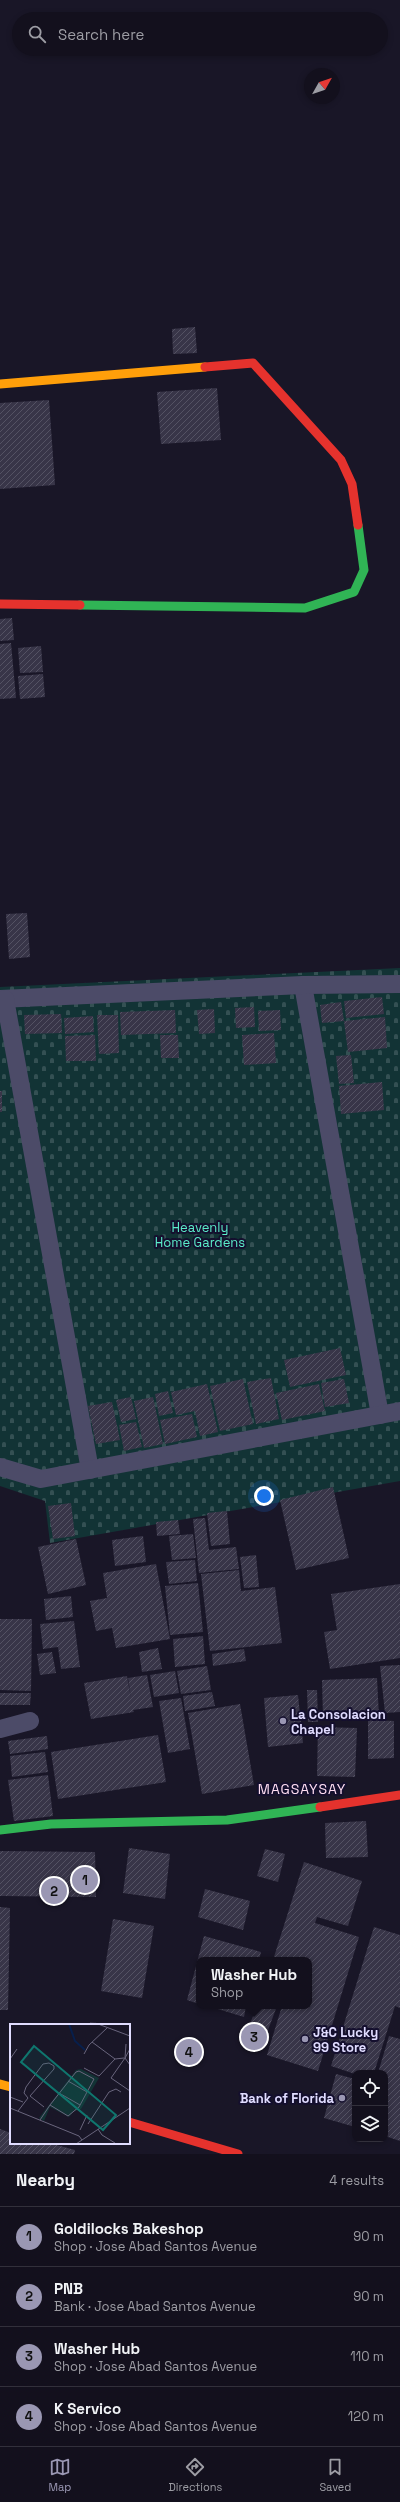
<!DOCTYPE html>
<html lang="en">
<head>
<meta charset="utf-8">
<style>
	body { margin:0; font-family:"Space Grotesk",sans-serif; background:#1c1926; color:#f1f3f6 }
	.controls { position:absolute; right:12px; bottom:12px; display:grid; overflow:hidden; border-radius:8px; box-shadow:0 2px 6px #0003 }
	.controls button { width:36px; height:36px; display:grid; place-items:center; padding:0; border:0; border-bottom:1px solid #32303b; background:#13101d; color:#f1f3f6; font:20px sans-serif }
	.compass { position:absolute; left:304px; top:68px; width:36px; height:36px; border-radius:50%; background:#13101d; box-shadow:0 2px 6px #0003; rotate:50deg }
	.you { position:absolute; left:264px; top:1496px; width:14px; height:14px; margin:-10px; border:3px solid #fff; border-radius:50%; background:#1a73e8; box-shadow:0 0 0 6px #1a73e833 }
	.badge { display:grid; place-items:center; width:26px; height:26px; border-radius:50%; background:#9a97b3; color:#111; font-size:13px; font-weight:700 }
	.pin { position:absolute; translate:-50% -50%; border:2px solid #fff; box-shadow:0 1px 4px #0006 }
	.popup { position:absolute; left:196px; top:1957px; width:116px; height:52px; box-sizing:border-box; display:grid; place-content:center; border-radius:8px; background:#13101d; filter:drop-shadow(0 1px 3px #0005); font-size:13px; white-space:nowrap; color:#9d9da4 }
	.popup b { font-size:15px; color:#f1f3f6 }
	.popup::after { content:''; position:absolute; left:50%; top:100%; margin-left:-8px; border:8px solid transparent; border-top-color:#13101d }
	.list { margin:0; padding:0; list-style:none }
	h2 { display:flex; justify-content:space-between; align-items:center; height:52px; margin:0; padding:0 16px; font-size:17px }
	h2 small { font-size:13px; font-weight:400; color:#9d9da4 }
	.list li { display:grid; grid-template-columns:26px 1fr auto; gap:12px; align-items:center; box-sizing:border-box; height:60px; padding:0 16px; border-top:1px solid #32303b }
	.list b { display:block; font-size:15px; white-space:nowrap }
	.list p { margin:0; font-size:13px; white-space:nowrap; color:#9d9da4 }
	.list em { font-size:13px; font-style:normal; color:#9d9da4 }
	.icon { flex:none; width:22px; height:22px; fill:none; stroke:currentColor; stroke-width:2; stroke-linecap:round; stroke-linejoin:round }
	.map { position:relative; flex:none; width:400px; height:2154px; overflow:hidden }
	.search { position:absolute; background:#13101d; box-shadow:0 2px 6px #0003; left:12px; right:12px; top:12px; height:44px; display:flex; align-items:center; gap:10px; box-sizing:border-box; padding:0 14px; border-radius:22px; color:#9d9da4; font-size:15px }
	.sheet { height:292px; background:#13101d }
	nav { display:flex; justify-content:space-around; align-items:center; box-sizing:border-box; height:56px; border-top:1px solid #32303b; background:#13101d; font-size:11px; color:#9d9da4 }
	nav a { display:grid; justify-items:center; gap:2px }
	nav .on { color:#9a97b3 }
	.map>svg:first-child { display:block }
	.cemetery { fill:url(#cemetery-stones) }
	.building { fill:url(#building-hatch) }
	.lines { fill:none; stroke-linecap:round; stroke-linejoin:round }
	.lane { stroke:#4c4b68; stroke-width:18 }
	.fast { stroke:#30b455; stroke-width:9 }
	.slow { stroke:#ff9f0a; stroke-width:9 }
	.jam { stroke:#e5322d; stroke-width:9 }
	.poi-dot { fill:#9a97b3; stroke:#140f2e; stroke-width:1.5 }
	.labels { text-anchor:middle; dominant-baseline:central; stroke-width:4; stroke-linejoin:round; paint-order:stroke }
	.park-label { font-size:13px; fill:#5becc9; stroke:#140f2e }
	.poi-label { font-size:13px; font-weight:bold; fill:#e0dcff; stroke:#140f2e; text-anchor:start }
	.neighbourhood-label { font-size:14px; letter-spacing:1px; fill:#ffdef3; stroke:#140f2e }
	.inset-river { fill:none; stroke:#071f4c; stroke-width:2 }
	.inset-road { fill:none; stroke:#69657d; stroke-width:1 }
	.view { fill:#0f766e; fill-opacity:0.15; stroke:#0f766e; stroke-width:2 }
	.inset-edge { fill:none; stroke:#e0dcff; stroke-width:2 }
</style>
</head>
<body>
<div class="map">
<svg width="400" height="2154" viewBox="0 0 400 2154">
	<defs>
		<pattern id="cemetery-stones" width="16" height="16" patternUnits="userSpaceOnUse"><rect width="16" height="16" fill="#123335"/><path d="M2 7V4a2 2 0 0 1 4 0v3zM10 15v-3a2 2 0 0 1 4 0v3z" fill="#345053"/></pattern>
		<pattern id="building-hatch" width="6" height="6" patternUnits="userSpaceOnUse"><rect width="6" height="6" fill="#383548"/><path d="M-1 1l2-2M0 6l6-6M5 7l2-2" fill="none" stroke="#545263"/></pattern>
	</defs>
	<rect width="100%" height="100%" fill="#191627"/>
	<path class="cemetery" d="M400,968v513l-350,62 -5,-42 -45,-15v-499z"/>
	<g class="building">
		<path d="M195,327l2,26 -24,1 -1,-25z"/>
		<path d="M217,388l4,52 -60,4 -4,-52z"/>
		<path d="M49,400l6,85 -55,4v-86z"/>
		<path d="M12,618l2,22 -14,1v-22z"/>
		<path d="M11,643l5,55 -16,1v-55z"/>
		<path d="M41,646l2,26 -23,1 -2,-25z"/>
		<path d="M43,674l2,23 -25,2 -2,-23z"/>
		<path d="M27,913l3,44 -21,2 -3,-45z"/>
		<path d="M382,997l2,17 -38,4 -2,-17z"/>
		<path d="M341,1002l3,19 -22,2 -2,-18z"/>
		<path d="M254,1007l1,20 -19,1 -1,-20z"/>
		<path d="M214,1009l1,24 -16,1 -2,-24z"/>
		<path d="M175,1010l1,23 -55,2 -1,-23z"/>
		<path d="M280,1010l1,20 -22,1 -1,-20z"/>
		<path d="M61,1014l1,19 -37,1 -1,-19z"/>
		<path d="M97,1015h21l1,38 -20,1z"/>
		<path d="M93,1016l1,16 -29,2 -1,-16z"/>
		<path d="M385,1017l2,31 -39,4 -4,-31z"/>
		<path d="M274,1033l2,30 -32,2 -2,-30z"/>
		<path d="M95,1035l1,26h-30l-1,-25z"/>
		<path d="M160,1035h18l1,23h-18z"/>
		<path d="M351,1055l3,28 -15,1 -3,-28z"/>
		<path d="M382,1082l2,28 -43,4 -2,-28z"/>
		<rect x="0" y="1091" width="2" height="21"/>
		<path d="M340,1348l6,27 -56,12 -6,-27z"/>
		<path d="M271,1378l8,41 -23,5 -9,-42z"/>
		<path d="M243,1379l10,45 -33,7 -10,-45z"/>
		<path d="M344,1379l5,24 -24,4 -4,-24z"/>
		<path d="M207,1384l11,48 -18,4 -5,-25 -19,4 -5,-23z"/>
		<path d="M319,1384l6,27 -43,9 -6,-27z"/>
		<path d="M168,1391l5,22 -14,3 -4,-22z"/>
		<path d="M131,1397l5,22 -15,3 -5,-22z"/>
		<path d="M153,1397l10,47 -19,4 -10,-47z"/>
		<path d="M112,1402l8,38 -24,4 -8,-38z"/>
		<path d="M192,1414l5,23 -32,7 -5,-24z"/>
		<path d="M136,1422l6,25 -18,4 -5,-26z"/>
		<path d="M333,1487l16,71 -53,12 -16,-70z"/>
		<path d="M71,1503l4,33 -22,3 -5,-33z"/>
		<path d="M227,1511l3,33 -19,2 -4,-33z"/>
		<path d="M205,1518l4,32 27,-3 3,22 -40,4 -6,-54z"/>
		<path d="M178,1520l2,14 -23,2 -1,-14z"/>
		<path d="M193,1534l3,24 -24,2 -3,-24z"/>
		<path d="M143,1536l3,26 -31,4 -3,-26z"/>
		<path d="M76,1539l10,46 -38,9 -10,-47z"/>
		<path d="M256,1555l3,32 -15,1 -4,-31z"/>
		<path d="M195,1560l2,21 -28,3 -3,-22z"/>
		<path d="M156,1564l14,75 -54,9 -4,-20 -16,3 -6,-30 17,-3 -4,-25z"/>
		<path d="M239,1570l2,21 34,-4 7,56 -72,8 -9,-77z"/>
		<path d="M198,1583l5,49 -33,3 -5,-49z"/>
		<path d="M400,1584v74l-70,11 -6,-37 13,-2 -6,-36z"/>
		<path d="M71,1596l2,21 -27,3 -2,-21z"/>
		<path d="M0,1619h32l-1,72 -31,-1z"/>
		<path d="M74,1621l6,46 -19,2 -3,-22 -15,2 -3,-25z"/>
		<path d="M203,1636l2,28 -30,3 -2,-28z"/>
		<path d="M158,1648l4,21 -20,3 -3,-20z"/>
		<path d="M244,1649l2,12 -33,5 -1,-12z"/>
		<path d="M52,1652l4,21 -16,2 -3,-21z"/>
		<path d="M400,1665v47l-15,1 -5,-47z"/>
		<path d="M207,1666l4,24 -30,4 -4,-23z"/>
		<path d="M175,1671l4,22 -25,4 -4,-22z"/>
		<path d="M147,1675l6,32 -20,3 1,2 -43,7 -7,-36 43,-7 4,22 -3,-20z"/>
		<path d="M377,1678l2,39 -56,1 -1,-38z"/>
		<path d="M307,1690h10l1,32h-10z"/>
		<path d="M212,1692l3,14 -30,5 -2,-15z"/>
		<path d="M0,1693h31l-1,12h-30z"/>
		<path d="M298,1695l5,48 -35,4 -4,-49z"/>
		<path d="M181,1698l9,51 -22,4 -9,-52z"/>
		<path d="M240,1704l14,81 -52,9 -14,-81z"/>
		<path d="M368,1720l26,1v37l-26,1z"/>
		<path d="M318,1727l39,1 -2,49 -38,-1z"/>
		<path d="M158,1735l8,47 -108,17 -7,-47z"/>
		<path d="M47,1736l1,13 -38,5 -2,-13z"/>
		<path d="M45,1752l3,20 -36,5 -2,-21z"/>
		<path d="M48,1775l5,41 -39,5 -6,-41z"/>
		<path d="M366,1821l2,36 -42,1 -1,-35z"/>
		<path d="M129,1848l41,6 -5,45 -42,-6z"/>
		<path d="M265,1849l20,5 -7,28 -21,-6z"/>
		<path d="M0,1851l95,1 1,45 -96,-1z"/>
		<path d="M304,1862l58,19 -14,45 -31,-9 -2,6 44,14 -41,134 -51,-16 15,-49h27v-46h-36z"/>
		<path d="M205,1889l45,12 -7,29 -45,-13z"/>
		<path d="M0,1907l10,1 -2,102h-8z"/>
		<path d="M113,1919l41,7 -12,72 -41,-7z"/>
		<path d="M374,1927l26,8v73l-5,-2 -21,67 -19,1 -24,-8z"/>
		<path d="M204,1936l57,16 -2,8h-60v44l-12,-4z"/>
		<path d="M208,2006h38l-2,11z"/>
		<path d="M257,2006h20l-15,40 -18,-7z"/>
		<path d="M90,2022l14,2v1h-14z"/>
		<path d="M389,2036l11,3v102l-15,-5v-63h-7z"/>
		<path d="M336,2074l19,5v48l-31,-9z"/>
		<path d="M0,2129l11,4v10h38l26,7 -1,4h-74z"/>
	</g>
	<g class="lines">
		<g class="lane">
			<path d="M303,985l77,430"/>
			<path d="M0,999l303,-14 97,-1"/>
			<path d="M5,999l85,471"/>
			<path d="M0,1467l41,12 359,-68"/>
			<path d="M0,1729l30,-8"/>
		</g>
		<g class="fast">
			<path d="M80,605l225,3 49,-16 10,-22 -6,-45"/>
			<path d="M0,1830l51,-6 176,-4 93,-13"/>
		</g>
		<g class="slow">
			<path d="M0,384l205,-17"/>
			<path d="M0,2084l11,3"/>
		</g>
		<g class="jam">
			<path d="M205,367l48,-4 88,97 11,24 6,41"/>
			<path d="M0,604l80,1"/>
			<path d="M320,1807l80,-12"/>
			<path d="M129,2122l109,32"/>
		</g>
	</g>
	<g class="poi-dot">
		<circle cx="283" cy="1721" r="4"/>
		<circle cx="305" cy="2039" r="4"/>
		<circle cx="342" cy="2098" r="4"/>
	</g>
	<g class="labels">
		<g class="park-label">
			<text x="200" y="1227">Heavenly<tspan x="200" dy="15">Home Gardens</tspan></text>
		</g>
		<g class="poi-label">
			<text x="291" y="1714">La Consolacion<tspan x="291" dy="15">Chapel</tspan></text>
			<text x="313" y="2032">J&amp;C Lucky<tspan x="313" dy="15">99 Store</tspan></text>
			<text x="334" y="2098" text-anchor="end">Bank of Florida</text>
		</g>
		<g class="neighbourhood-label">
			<text x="302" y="1789">MAGSAYSAY</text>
		</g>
	</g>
	<g transform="translate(10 2024)">
		<rect width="120" height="120" fill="#191627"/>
		<path d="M71,45l18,9 -18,31 -7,2 -5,6 -19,-10 -6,14 -5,-3 37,-48z" fill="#123335"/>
		<path class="inset-river" d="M59,0l6,17 10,9"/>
		<path class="inset-road" d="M88,0l32,12M82,18l23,17 9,-1M116,20l-1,14 -14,20 19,13M120,25l-5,9 5,7M74,30l5,-9 18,-17M0,35l7,-10M74,44l15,8 16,-17M58,57l19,11M49,69l21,12M0,73l13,5M0,84l69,28 3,4M8,87l10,-13 -4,-5 2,-6 17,-23 6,-1 5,3v3l-24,27 14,11M30,96l10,-15 26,-33 3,-1 15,8 -15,28 -11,9 -18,-11M78,100l21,-32 7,-3 5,3M88,105l4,6 13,8M70,106l7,-15M66,120l54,-36"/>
		<path class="view" d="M24,22l82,69 -13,15 -82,-68z"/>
		<rect width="120" height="120" class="inset-edge"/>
	</g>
</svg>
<div class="controls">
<button><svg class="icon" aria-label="locate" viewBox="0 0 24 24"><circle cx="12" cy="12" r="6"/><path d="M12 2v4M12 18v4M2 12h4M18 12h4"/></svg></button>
<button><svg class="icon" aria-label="layers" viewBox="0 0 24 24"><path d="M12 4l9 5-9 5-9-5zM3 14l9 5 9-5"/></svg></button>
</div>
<svg class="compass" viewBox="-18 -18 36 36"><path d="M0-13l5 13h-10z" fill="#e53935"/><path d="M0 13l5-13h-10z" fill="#9d9da4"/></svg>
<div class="you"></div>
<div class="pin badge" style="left:85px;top:1880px">1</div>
<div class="pin badge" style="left:54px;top:1891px">2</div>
<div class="pin badge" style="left:254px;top:2037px">3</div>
<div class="popup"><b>Washer Hub</b>Shop</div>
<div class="pin badge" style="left:189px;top:2052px">4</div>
<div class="search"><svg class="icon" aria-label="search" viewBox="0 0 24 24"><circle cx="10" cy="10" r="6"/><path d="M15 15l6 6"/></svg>Search here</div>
</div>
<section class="sheet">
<h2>Nearby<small>4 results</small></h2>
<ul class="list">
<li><span class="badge">1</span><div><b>Goldilocks Bakeshop</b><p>Shop · Jose Abad Santos Avenue</p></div><em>90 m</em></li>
<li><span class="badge">2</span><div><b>PNB</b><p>Bank · Jose Abad Santos Avenue</p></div><em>90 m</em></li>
<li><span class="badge">3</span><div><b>Washer Hub</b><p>Shop · Jose Abad Santos Avenue</p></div><em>110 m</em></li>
<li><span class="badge">4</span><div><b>K Servico</b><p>Shop · Jose Abad Santos Avenue</p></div><em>120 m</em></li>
</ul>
</section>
<nav>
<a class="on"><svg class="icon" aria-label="map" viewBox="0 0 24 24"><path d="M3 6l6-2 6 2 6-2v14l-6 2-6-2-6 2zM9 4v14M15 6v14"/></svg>Map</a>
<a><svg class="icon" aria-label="directions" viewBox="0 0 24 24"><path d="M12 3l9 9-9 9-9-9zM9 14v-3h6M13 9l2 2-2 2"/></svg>Directions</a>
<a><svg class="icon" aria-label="saved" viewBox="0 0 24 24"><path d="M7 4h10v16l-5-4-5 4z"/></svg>Saved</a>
</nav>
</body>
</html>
